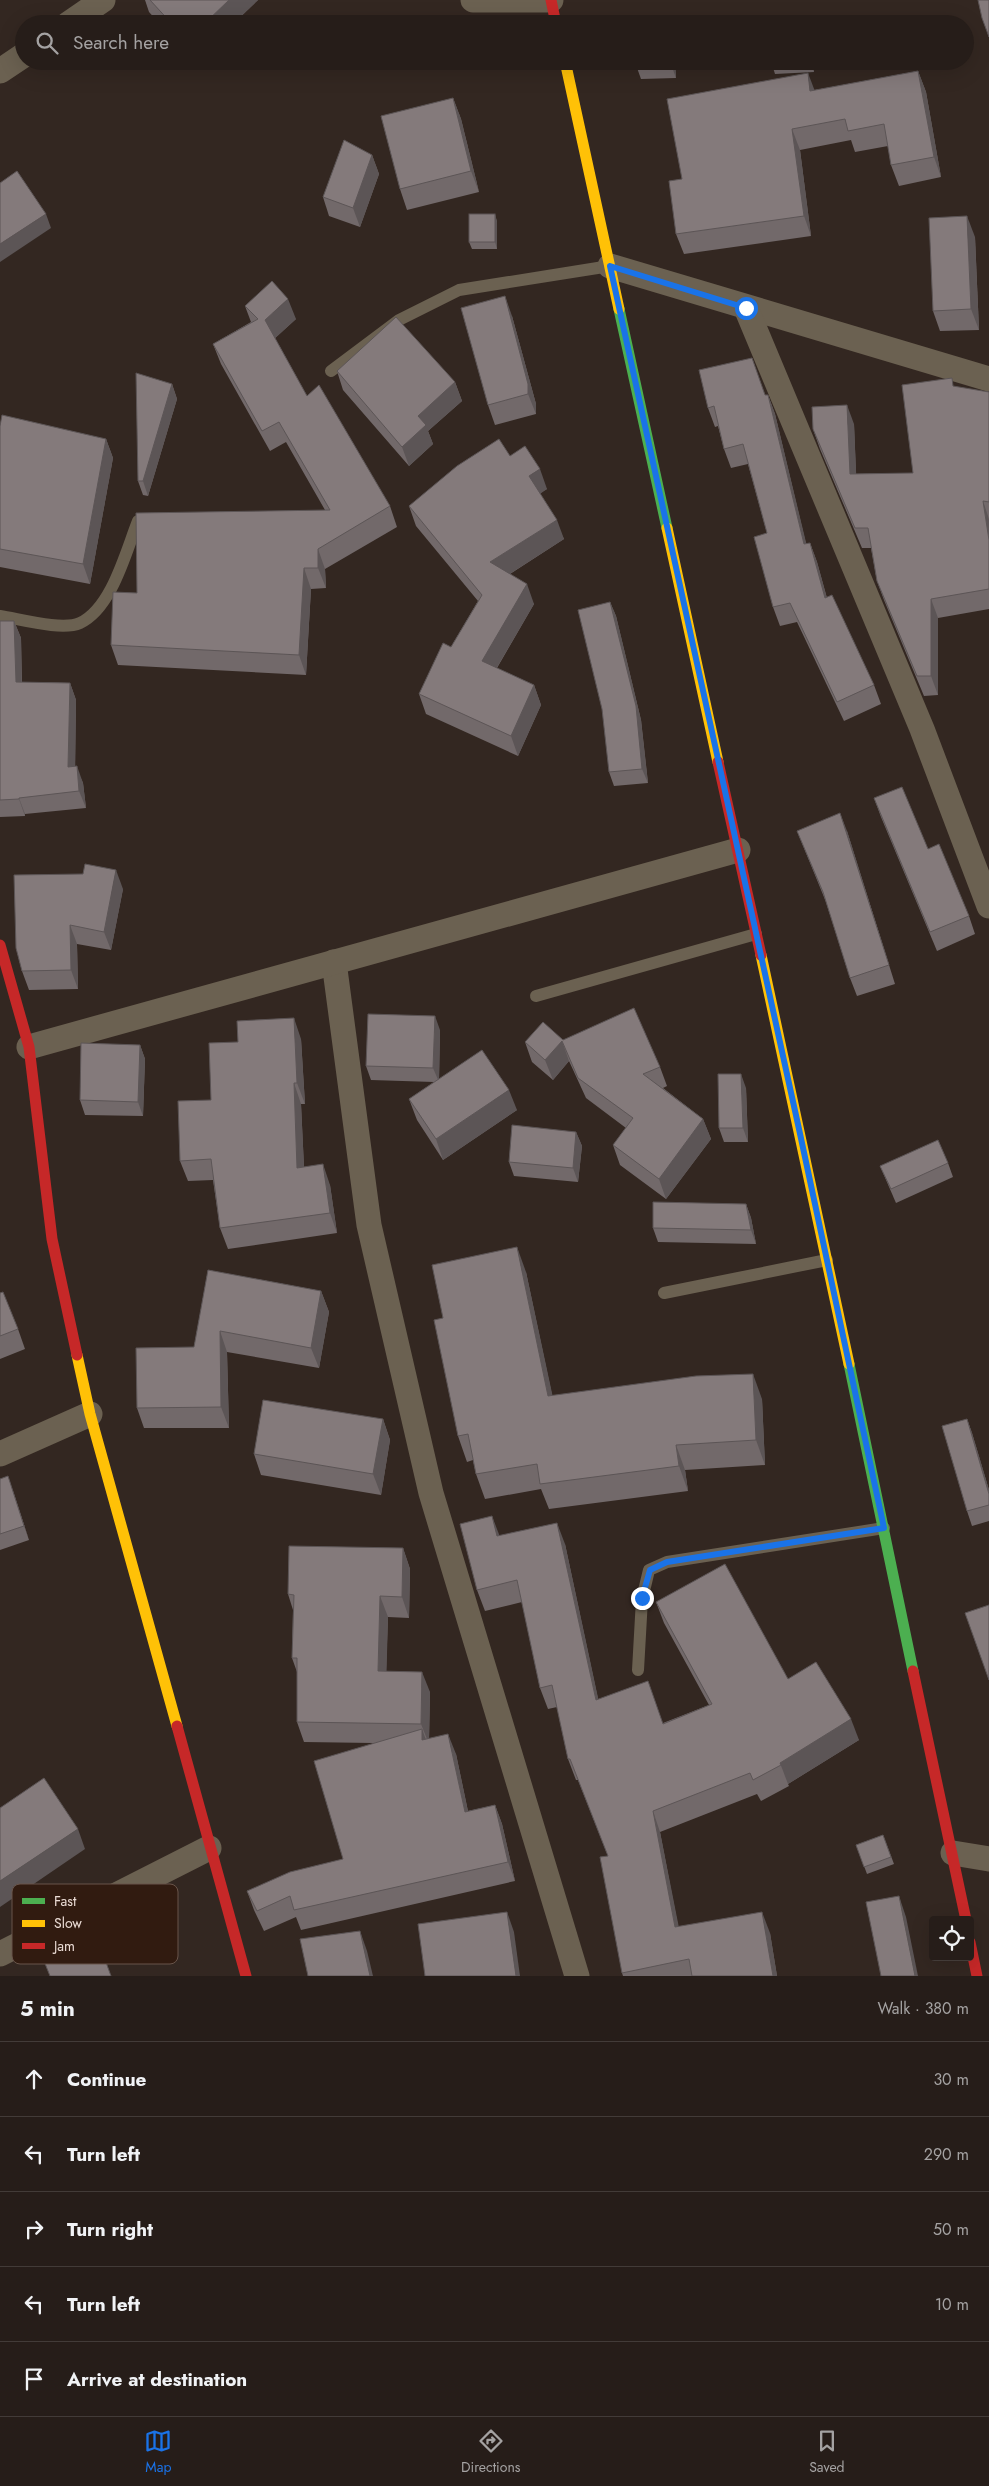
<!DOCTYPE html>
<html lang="en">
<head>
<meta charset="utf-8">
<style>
	body { margin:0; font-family:Jost,sans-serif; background:#322a26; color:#f1f3f6 }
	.controls { position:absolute; right:15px; bottom:15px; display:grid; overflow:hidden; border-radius:5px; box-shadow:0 5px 20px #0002 }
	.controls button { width:45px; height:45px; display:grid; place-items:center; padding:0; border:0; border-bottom:1px solid #423b38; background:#261d19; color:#f1f3f6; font:25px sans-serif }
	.stop { position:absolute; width:15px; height:15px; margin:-11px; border:4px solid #1a73e8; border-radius:50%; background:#fff }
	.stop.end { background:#1a73e8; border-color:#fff; box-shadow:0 1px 5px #0008 }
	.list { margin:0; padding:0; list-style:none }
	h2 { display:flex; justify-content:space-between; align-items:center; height:65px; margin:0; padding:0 20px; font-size:21px }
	h2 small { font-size:16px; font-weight:400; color:#a4a2a2 }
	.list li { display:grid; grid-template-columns:32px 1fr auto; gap:15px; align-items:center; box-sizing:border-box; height:75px; padding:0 20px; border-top:1px solid #423b38 }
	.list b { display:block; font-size:19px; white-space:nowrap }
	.list em { font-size:16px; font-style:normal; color:#a4a2a2 }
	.icon { flex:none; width:28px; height:28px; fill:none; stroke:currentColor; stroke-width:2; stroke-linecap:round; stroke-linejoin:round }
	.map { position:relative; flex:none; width:989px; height:1976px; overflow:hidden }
	.search { position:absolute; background:#261d19; box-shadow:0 5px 20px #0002; left:15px; right:15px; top:15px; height:55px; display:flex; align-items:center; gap:12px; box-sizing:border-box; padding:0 18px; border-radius:28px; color:#a4a2a2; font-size:19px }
	.sheet { height:440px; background:#261d19 }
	nav { display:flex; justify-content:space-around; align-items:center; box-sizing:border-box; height:70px; border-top:1px solid #423b38; background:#261d19; font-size:14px; color:#a4a2a2 }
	nav a { display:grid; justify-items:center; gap:2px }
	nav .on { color:#1a73e8 }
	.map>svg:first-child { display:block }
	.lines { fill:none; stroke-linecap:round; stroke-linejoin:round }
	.lane { stroke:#6b6151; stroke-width:12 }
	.street { stroke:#6b6151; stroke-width:25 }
	.fast { stroke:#4caf50; stroke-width:11 }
	.slow { stroke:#ffc107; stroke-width:11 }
	.jam { stroke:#c62828; stroke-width:11 }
	.wall { fill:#72696a }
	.shaded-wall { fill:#5c5556 }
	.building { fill:#847a7b; stroke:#5c5556 }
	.route { stroke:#1a73e8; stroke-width:6 }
	.key { fill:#311b10; stroke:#69554b; stroke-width:1 }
	.key-label { font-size:14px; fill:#ebdcd5 }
</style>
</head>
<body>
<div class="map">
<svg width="989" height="1976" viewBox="0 0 989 1976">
	<rect width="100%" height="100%" fill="#332721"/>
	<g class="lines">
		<g class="lane">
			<path d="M331,371l68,-51 60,-30 151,-24"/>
			<path d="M0,616c20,3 62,15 80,7 32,-15 46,-72 58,-102"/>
			<path d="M536,996l220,-62"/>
			<path d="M664,1293l163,-33"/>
			<path d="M638,1670l4,-71 7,-29 18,-8 217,-34"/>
		</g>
		<g class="street">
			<path d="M473,0h78"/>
			<path d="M68,24l35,-24"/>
			<path d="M0,71l24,-16"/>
			<path d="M610,266l379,113"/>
			<path d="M746,308l176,421 67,177"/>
			<path d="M334,962l35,263 62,268 146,483"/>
			<path d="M29,1047l709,-197"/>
			<path d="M0,1454l90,-40"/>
			<path d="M953,1853l36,6"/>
			<path d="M0,1954l209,-106"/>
		</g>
		<g class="fast">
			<path d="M619,309l48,219"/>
			<path d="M849,1364l64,307"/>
		</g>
		<g class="slow">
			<path d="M565,61l54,248"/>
			<path d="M667,528l51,234"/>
			<path d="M761,955l88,409"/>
			<path d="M77,1355l13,59 87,312"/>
		</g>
		<g class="jam">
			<path d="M551,0l5,24"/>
			<path d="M718,762l43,193"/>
			<path d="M0,945l29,102 23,192 25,116"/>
			<path d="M913,1671l53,249"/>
			<path d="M177,1726l69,250"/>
			<path d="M970,1942l7,34"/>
		</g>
	</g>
	<g class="wall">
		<path d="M145,0h113l-25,24h-73l-11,-12z"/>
		<path d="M675,61l1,17 -35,1 -5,-14z"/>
		<path d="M771,61h42l1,11 -39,2z"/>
		<path d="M918,71l8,21 15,85 -42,9 -8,-21 -3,-19 -33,6 -4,-12 -51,10 11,86 -127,18 -8,-20 6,-55 133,-89z"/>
		<path d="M453,98l8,21 18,73 -72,18 -7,-21z"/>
		<path d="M372,155l7,19 -19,53 -31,-11 -6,-19z"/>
		<path d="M495,214l2,8v27h-25l-3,-7z"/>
		<path d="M975,237l4,93 -39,1 -7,-20z"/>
		<path d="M245,306l51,13 -21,19 32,58 83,110 7,21 -72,42 1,19 -15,1 -5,86 -188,-10 -7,-20 214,-135 -39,-68 -16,9 -49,-87 -8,-20 38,-22z"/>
		<path d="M512,316l24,88v10l-41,11 -7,-20z"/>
		<path d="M752,358l13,37h3l7,19 31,130 4,-1 7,19 10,36 47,87 7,19 -37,17 -47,-99 -17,4 -7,-19 -6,-74 -19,-69 -17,4 -7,-19 -6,-23 -3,1 -7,-19z"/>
		<path d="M337,371l118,11 7,19 -34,30 5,13 -24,22 -66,-76z"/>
		<path d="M172,384l5,15 -29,97 -5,-1 -5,-14z"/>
		<path d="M955,387l34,5v217l-51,9v77l-14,1 -40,-96 -7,-19 -6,-33h-9l-42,-99 -7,-20 41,-5 2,50 57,-1z"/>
		<path d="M0,426l106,13 7,19 -23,126 -90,-17z"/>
		<path d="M510,456l37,33 -7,4 24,46 -54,35 24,30 -37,64 37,17 7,20 -23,51 -92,-42 -7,-20 32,-47 27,-46 -62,-75 -7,-20z"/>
		<path d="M610,602l6,14 25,104 7,63 -34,3 -5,-14z"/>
		<path d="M0,621h14l7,17 1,44 48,1 6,17 -1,66 8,17 3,25 -61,6v2l-25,1z"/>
		<path d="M874,798l54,51 41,67 6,18 -38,17 -56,-134z"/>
		<path d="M797,831h50l48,153 -38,12 -7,-18 -24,-76z"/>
		<path d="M123,889l-12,61 -34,-6 1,45 -49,1 -7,-19 -6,-23z"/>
		<path d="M440,1030l-1,49 78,31 -74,50 -26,-40 -8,-21 25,-17 -63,-2 -5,-14z"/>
		<path d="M301,1039l4,65h-4l3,63 26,18 7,48 -109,16 -8,-21 -7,-48 -25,1 -8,-20 31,-61z"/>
		<path d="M563,1040l97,27 7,19 -4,2 40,31 8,20 -45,60 -46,-34 -7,-20 13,-17 -40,-30 -17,-37 -16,19 -21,-18 -7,-20z"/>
		<path d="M140,1045l5,14 -2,57 -58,-1 -5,-15z"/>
		<path d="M746,1088l2,54h-24l-5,-14z"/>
		<path d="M576,1132l6,14 -4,36 -64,-6 -5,-14z"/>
		<path d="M948,1163l5,14 -57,26 -16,-37z"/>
		<path d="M746,1204l5,14 5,26 -98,-2 -5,-14z"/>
		<path d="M208,1270l113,21 8,21 -10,56 -92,-16 2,76h-85l-7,-20 57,-61z"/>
		<path d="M526,1272l26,123 210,4 3,66 -80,5 3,21 -139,18 -8,-20 -56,10 -9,-25 -3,-14 -6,2 -9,-26 -15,-118z"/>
		<path d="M0,1293l18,36 7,20 -25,10z"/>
		<path d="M383,1419l7,21 -9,55 -120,-20 -7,-21z"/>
		<path d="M967,1419l5,14 17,57v31l-17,5 -5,-15z"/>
		<path d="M0,1479l13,12 16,49 -29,10z"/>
		<path d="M499,1536l66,8 33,155 65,24 46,-18 -45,-82 -8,-21 132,77 71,61 -71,44 1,2 -28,15 -4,-7 -97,38 18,94 92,7 7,43h-154l-1,-3 -14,-117 -30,-76h-2l-8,-21 -11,-52 -9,2 -8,-21 -18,-86 -37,9 -8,-21z"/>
		<path d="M403,1548l7,21 -1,49 -21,-1 -2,54 44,21 -1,46 27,16 12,57 27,-6 7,19 13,57 -214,49 -5,-13 -32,14 -10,-21 -7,-19 96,-32 30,-116 -69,-1 -7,-20v-50l-5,-14 1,-48 -5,-16z"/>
		<path d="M883,1835l11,29 -27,10 -11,-29z"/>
	</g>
	<g class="shaded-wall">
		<path d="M229,0h29l-25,24h-29z"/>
		<path d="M671,61h4l1,17 -5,-14z"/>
		<path d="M810,61h3l1,11z"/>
		<path d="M918,71l8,21 15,85 -7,-20z"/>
		<path d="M808,73l8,21 -6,-3z"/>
		<path d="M453,98l8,21 18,73 -8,-21z"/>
		<path d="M792,129l8,21 11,86 -7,-20z"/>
		<path d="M372,155l7,19 -19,53 -7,-19z"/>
		<path d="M46,214l5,14 -51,34v-18z"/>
		<path d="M495,214l2,8v27l-2,-7z"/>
		<path d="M967,216l8,21 4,93 -8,-21z"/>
		<path d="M505,296l7,20 24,88v10l-8,-20z"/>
		<path d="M288,299l8,20 -24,22 -7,-21z"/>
		<path d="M455,382l7,19 -34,30 5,13 -24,22 -7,-19 16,-31z"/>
		<path d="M172,384l5,15 -29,97 -5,-15z"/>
		<path d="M768,395l7,19 36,149 -7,-19z"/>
		<path d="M847,405l7,19 3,69 -7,-19z"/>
		<path d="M106,439l7,19 -23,126 -7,-20z"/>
		<path d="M540,469l7,20 -10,7 -8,-20z"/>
		<path d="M983,501l6,18v21z"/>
		<path d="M557,520l7,19 -67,43 -7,-20z"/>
		<path d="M810,543l7,19 15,55 -7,-19z"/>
		<path d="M318,549l7,20 1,19 -8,-20z"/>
		<path d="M304,568l7,21 -5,86 -7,-20z"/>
		<path d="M527,584l7,20 -45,77 -7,-20z"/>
		<path d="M931,599l7,19v77l-7,-19z"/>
		<path d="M610,602l6,14 25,104 7,63 -6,-14z"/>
		<path d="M14,621l7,17 1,61 -6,-17z"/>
		<path d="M70,683l6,17 -1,84 -7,-17z"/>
		<path d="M534,685l7,20 -23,51 -7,-20z"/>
		<path d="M77,766l6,17 3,25 -7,-17z"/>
		<path d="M19,798l6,16v2l-6,-17z"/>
		<path d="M840,813l7,18 48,153 -6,-19z"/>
		<path d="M116,870l7,19 -12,61 -7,-18z"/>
		<path d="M70,925l7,19 1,45 -7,-19z"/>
		<path d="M435,1016l5,14 -1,52 -6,-14z"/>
		<path d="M294,1018l7,21 4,65 -8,-21z"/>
		<path d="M562,1041l7,20 -16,19 -8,-20z"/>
		<path d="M140,1045l5,14 -2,57 -5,-14z"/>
		<path d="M741,1074l5,14 2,54 -5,-14z"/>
		<path d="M294,1083l7,21 4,84 -8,-20z"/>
		<path d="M509,1090l8,20 -74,50 -7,-21z"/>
		<path d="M703,1119l8,20 -45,60 -7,-20z"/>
		<path d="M576,1132l6,14 -4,36 -5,-14z"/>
		<path d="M323,1164l7,21 7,48 -7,-20z"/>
		<path d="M746,1204l5,14 5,26 -5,-14z"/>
		<path d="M517,1247l9,25 32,149 -10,-25z"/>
		<path d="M321,1291l8,21 -10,56 -8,-20z"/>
		<path d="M220,1331l7,21 2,76 -8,-21z"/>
		<path d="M753,1374l9,25 3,66 -9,-25z"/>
		<path d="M383,1419l7,21 -9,55 -8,-21z"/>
		<path d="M967,1419l5,14 17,57v4z"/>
		<path d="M676,1445l9,25 3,21 -9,-25z"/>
		<path d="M8,1476l5,15 16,49 -5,-14z"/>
		<path d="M492,1516l8,21 -3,-1z"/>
		<path d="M557,1523l8,21 38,177 -7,-21z"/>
		<path d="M403,1548l7,21 -1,49 -7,-21z"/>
		<path d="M380,1596l8,21 -2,75 -8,-21z"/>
		<path d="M422,1672l8,20 -1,52 -8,-20z"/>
		<path d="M851,1719l8,21 -71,44 -8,-21z"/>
		<path d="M422,1729l7,19 -7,-8z"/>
		<path d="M448,1734l8,20 16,77 -7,-19z"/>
		<path d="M495,1805l7,19 13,57 -7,-19z"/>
		<path d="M653,1811l7,21 23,116 -8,-21z"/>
		<path d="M78,1829l7,20 -85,58v-26z"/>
		<path d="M899,1896l7,21 12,59h-3z"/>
		<path d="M507,1912l7,20 6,44h-4z"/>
		<path d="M762,1912l8,21 7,43h-4z"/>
		<path d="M360,1931l7,20 6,25h-3z"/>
	</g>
	<g class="building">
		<path d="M150,0h79l-25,24h-32z"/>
		<path d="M978,0h11v37l-7,-19z"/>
		<path d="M804,16l1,8h-39v-4z"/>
		<path d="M636,61h35v3l-35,1z"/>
		<path d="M918,71l16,86 -43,8 -7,-41 -36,7 -3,-12 -53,10 12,87 -128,18 -7,-53 13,-2 -15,-80 141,-26 2,18z"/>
		<path d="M453,98l18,73 -71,18 -19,-73z"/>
		<path d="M344,140l28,15 -19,53 -30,-11z"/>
		<path d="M17,171l29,43 -46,30v-61z"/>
		<rect x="469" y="214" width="26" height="28"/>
		<path d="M967,216l4,93 -38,2 -4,-93z"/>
		<path d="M272,281l16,18 -23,21 42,76 12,-11 71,121 -72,43v19h-14l-5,87 -188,-10 2,-53 24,1 -1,-80 194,-3 -51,-88 -17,9 -49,-87 45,-25 -13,-13z"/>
		<path d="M505,296l23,88v10l-40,11 -27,-97z"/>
		<path d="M396,317l59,65 -37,34 8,9 -24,22 -65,-76z"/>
		<path d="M752,358l13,37h3l36,149 6,-1 15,55 7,-3 42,90 -37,17 -47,-99 -17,4 -19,-70 13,-4 -24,-89 -19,5 -10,-43 -6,2 -9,-38z"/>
		<path d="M136,373l36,11 -29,97h-5z"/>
		<path d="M952,378l1,8 36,6v110l-6,-1 6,39v49l-58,10v77h-14l-40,-95 -9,-53h-13l-42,-99 -1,-22 35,-2 3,69 63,-1 -11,-88z"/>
		<path d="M2,415l104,24 -23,125 -83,-15v-123z"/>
		<path d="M499,439l11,17 15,-10 15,23 -11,7 28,44 -67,42 37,22 -45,77 52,24 -23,51 -92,-42 24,-51 8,4 31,-52 -73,-89 48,-40z"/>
		<path d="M610,602l26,104 6,63 -33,3 -7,-63 -24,-99z"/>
		<path d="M0,621h14l2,61 54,1 -2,84 9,-1 2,25 -60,7v1l-19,1z"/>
		<path d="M902,787l26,62 11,-5 30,72 -39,16 -56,-134z"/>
		<path d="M840,813l49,152 -39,13 -27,-86 -26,-61z"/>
		<path d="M85,864l31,6 -12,62 -34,-7 1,45 -49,1 -6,-23 -2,-73 69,-1z"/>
		<path d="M634,1008l26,59 -17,7 60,45 -44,60 -46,-34 20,-27 -55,-40 -16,-37 -17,19 -20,-18 18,-20 20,18z"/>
		<path d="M368,1014l67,2 -2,52 -67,-2z"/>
		<path d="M294,1018l3,65h-3l3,85 26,-4 7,49 -110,15 -9,-69 -31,2 -2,-60 33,-1 -2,-57 29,-1 -1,-21z"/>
		<path d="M81,1043l59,2 -2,57 -58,-2z"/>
		<path d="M482,1050l27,40 -73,49 -27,-40z"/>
		<path d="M718,1074h23l2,54h-24z"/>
		<path d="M512,1125l64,7 -3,36 -64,-6z"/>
		<path d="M938,1140l10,23 -57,26 -11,-23z"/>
		<path d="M653,1202l93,2 5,26 -98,-2z"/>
		<path d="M517,1247l31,149 148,-20 57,-2 3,66 -80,5 3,21 -139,18 -3,-20 -61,10 -8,-40 -10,2 -24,-116 9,-2 -11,-53z"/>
		<path d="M208,1270l113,21 -10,57 -91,-17 1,76 -84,1 -1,-60 58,-1z"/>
		<path d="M3,1292l15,37 -18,7v-43z"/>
		<path d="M263,1400l120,19 -10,55 -119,-20z"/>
		<path d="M967,1419l22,75v11l-22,6 -25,-85z"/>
		<path d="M8,1476l16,50 -24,8v-55z"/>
		<path d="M492,1516l5,20 60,-13 39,177 52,-19 15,43 49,-20 -56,-102 69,-38 63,115 28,-17 35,57 -71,44 1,2 -28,15 -3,-7 -97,38 22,116 87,-15 11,64h-81l-3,-17 -67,14 -22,-116 8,-1 -38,-97h-2l-16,-74 -12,3 -23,-108 -40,10 -17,-66z"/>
		<path d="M289,1546l114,2 -1,49 -22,-1 -2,75 44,1 -1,52 -124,-2v-64h-5l2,-63 -6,-1z"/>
		<path d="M989,1605v75l-24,-67z"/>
		<path d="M422,1729v11l26,-6 17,78 30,-7 13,57 -214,48 -4,-14 -33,15 -10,-20 43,-19 53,-13 -29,-98z"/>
		<path d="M44,1778l34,51 -78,52v-73z"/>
		<path d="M883,1835l8,22 -27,10 -8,-22z"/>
		<path d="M899,1896l16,80h-34l-15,-74z"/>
		<path d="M507,1912l9,64h-91l-7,-52z"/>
		<path d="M360,1931l10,45h-62l-8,-37z"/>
		<path d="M96,1935l15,41h-61l-8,-20z"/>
	</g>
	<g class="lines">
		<path class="route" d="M642,1598l8,-28 17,-8 217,-34 -85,-399 -189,-863 136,42"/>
	</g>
	<rect x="12" y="1884" width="166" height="80" rx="8" class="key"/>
	<rect x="22" y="1898" width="23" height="6" fill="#4caf50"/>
	<rect x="22" y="1920" width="23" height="7" fill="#ffc107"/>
	<rect x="22" y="1943" width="23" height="6" fill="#c62828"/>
	<g class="key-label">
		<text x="54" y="1906">Fast</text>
		<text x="54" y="1928">Slow</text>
		<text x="54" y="1951">Jam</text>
	</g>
</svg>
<div class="controls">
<button><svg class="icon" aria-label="locate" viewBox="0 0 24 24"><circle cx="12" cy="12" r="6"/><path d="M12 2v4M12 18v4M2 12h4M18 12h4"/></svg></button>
</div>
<div class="stop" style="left:746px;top:308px"></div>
<div class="stop end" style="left:642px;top:1598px"></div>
<div class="search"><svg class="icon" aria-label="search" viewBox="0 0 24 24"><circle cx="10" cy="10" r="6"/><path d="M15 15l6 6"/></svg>Search here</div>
</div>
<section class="sheet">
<h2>5 min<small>Walk · 380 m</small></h2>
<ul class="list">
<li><svg class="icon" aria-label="ahead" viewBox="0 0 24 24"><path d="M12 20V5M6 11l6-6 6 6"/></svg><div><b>Continue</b></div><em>30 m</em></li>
<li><svg class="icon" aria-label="left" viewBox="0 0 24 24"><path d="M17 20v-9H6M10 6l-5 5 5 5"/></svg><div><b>Turn left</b></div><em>290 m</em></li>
<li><svg class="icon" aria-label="right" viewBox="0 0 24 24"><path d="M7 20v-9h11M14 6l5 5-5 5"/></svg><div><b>Turn right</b></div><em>50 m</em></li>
<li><svg class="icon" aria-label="left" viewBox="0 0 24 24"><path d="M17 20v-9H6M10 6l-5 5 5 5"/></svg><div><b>Turn left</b></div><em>10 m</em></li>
<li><svg class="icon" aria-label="arrive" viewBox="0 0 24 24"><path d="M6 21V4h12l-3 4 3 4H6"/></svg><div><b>Arrive at destination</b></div></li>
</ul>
</section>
<nav>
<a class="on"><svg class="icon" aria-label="map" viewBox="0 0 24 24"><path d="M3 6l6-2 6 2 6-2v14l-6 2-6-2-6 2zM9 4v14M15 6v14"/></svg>Map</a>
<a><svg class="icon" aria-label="directions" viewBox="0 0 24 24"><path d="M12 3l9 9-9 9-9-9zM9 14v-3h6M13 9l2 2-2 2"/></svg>Directions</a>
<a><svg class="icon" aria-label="saved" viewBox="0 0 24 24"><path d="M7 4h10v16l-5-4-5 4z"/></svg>Saved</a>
</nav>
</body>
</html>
